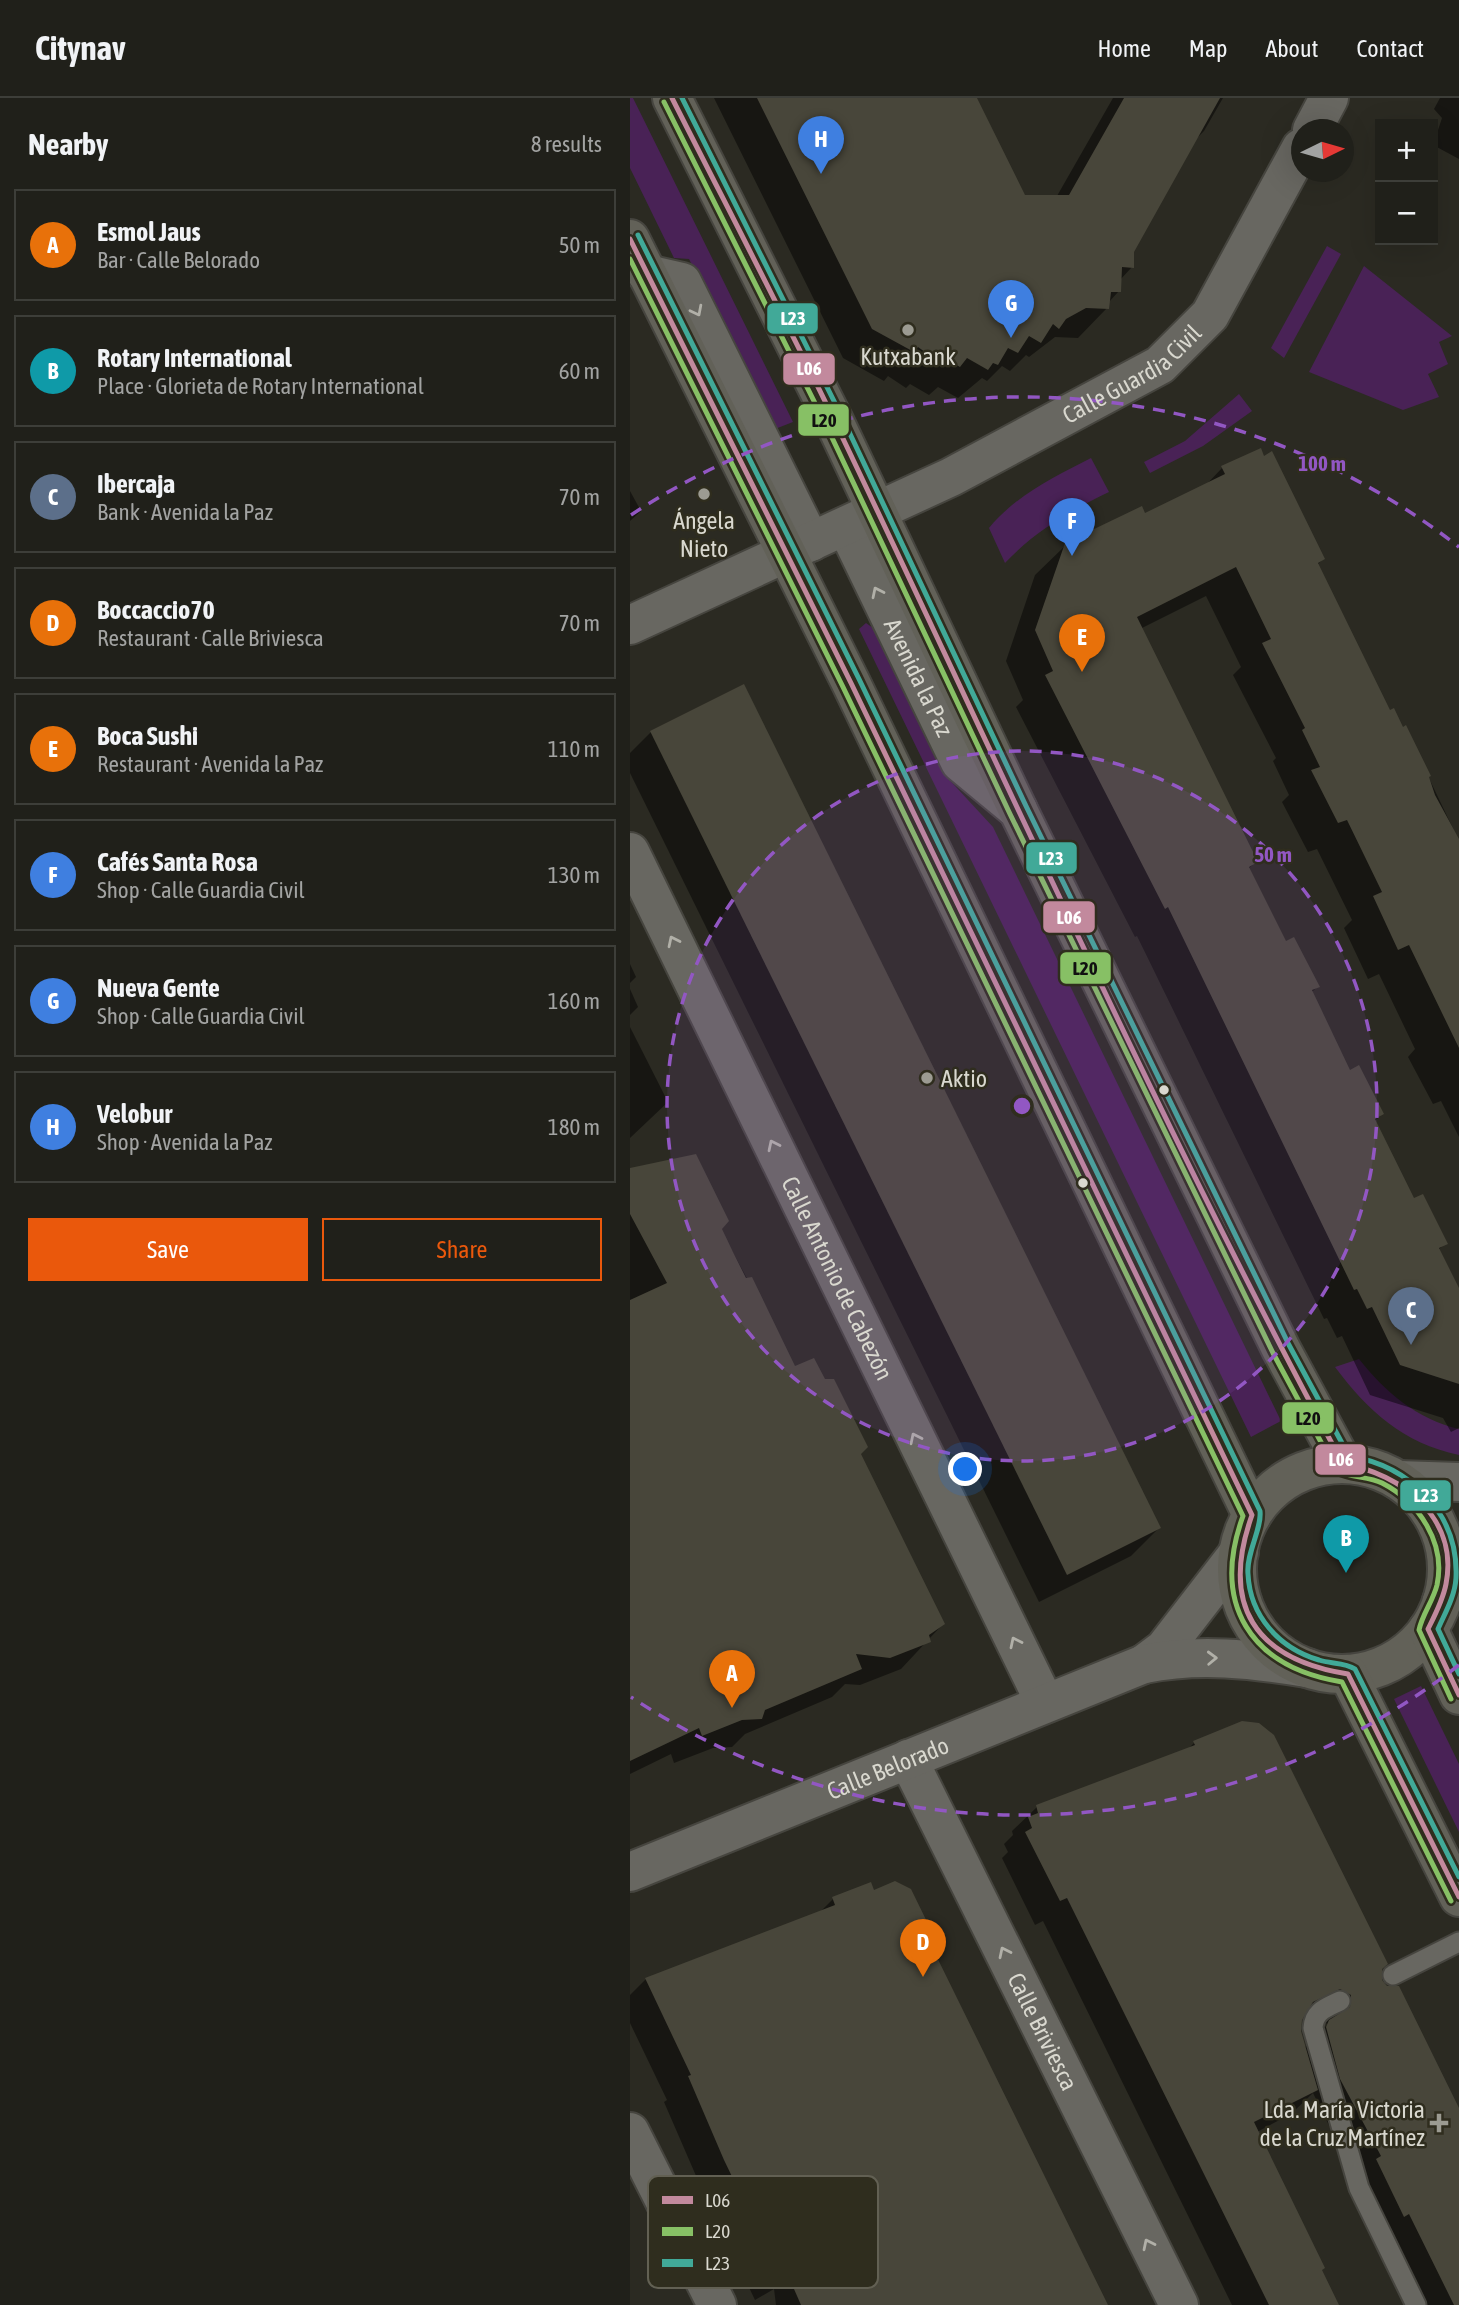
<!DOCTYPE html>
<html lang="en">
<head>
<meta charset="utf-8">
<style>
	body { margin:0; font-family:"Asap Condensed",sans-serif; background:#2d2d27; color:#f1f3f6 }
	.controls { position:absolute; right:21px; top:21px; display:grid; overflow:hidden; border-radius:0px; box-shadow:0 7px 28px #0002 }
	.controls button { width:63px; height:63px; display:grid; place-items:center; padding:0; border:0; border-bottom:2px solid #3d3e39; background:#20201a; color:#f1f3f6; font:35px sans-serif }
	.compass { position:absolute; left:661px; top:21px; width:63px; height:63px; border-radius:50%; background:#20201a; box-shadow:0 7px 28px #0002; rotate:85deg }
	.you { position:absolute; left:336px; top:1372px; width:24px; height:24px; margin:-18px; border:5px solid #fff; border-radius:50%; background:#1a73e8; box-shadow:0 0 0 10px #1a73e833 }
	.badge { display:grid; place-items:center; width:46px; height:46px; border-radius:50%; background:#ea580c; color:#fff; font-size:23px; font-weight:700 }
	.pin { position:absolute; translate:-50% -58px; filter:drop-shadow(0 2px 4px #0008) }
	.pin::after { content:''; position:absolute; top:37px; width:24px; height:21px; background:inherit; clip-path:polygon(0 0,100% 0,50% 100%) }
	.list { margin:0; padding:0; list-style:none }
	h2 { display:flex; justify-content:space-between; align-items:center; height:91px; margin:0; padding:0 28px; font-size:30px }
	h2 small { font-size:23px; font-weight:400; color:#a2a3a2 }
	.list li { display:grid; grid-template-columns:46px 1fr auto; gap:21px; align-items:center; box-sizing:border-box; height:112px; margin:0 14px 14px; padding:0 14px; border:2px solid #3d3e39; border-radius:0px }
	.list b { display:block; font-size:26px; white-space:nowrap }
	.list p { margin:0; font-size:23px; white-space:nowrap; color:#a2a3a2 }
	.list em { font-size:23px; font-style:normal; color:#a2a3a2 }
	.actions { display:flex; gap:14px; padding:21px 28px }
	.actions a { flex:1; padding:16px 0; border:2px solid #ea580c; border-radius:0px; text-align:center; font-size:24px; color:#ea580c }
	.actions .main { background:#ea580c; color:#fff }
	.map { position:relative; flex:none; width:829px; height:2207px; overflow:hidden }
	header { display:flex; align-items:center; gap:42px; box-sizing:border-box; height:98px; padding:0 35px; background:#20201a; border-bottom:2px solid #3d3e39 }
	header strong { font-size:33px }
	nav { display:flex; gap:38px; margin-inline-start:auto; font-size:24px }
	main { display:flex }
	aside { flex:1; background:#20201a }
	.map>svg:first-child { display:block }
	.green { fill:#492256 }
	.shadow { fill:#0007; fill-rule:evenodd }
	.building { fill:#48463a }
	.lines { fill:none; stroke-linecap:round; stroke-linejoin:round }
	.lane-casing { stroke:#46453f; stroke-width:23 }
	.street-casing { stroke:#46453f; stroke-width:42 }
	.secondary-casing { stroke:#46453f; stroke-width:42 }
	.lane { stroke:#686761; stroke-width:19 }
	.street { stroke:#686761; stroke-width:38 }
	.secondary { stroke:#626158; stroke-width:38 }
	.bus-1-casing { stroke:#2f2d1e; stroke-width:10 }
	.bus-2-casing { stroke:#2f2d1e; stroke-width:10 }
	.bus-3-casing { stroke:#2f2d1e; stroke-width:10 }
	.bus-1 { stroke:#c2899d; stroke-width:5 }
	.bus-2 { stroke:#87c065; stroke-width:5 }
	.bus-3 { stroke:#41a998; stroke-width:5 }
	.oneway { stroke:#b1b0a8 }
	.ring { fill:none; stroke:#9257c3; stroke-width:3.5; stroke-dasharray:12 9 }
	.poi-dot { fill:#9c9b92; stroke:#2f2d1e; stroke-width:2.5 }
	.bus-dot { fill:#d9d8cf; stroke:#2f2d1e; stroke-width:2.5 }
	.labels { text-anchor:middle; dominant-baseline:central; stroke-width:5; stroke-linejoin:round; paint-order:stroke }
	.poi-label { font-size:24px; fill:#d9d8cf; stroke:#2f2d1e }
	.street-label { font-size:24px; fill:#d9d8cf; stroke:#2f2d1e }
	.key { fill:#2f2d1e; stroke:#626053; stroke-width:2 }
	.key-label { font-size:19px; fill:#d9d8cf }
	.centre { fill:#9257c3; stroke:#2f2d1e; stroke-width:3.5 }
	.ring-label { font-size:21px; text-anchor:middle; font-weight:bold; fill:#9257c3; stroke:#2f2d1e; stroke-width:5; stroke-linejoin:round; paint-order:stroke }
	.line-badge { stroke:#2f2d1e; stroke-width:2.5 }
	.badge-label { font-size:19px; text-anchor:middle; font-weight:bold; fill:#fff }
	.pale-badge-label { font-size:19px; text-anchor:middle; font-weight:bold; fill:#111 }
</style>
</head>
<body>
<header>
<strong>Citynav</strong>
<nav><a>Home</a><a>Map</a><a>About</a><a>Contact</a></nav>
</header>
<main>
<aside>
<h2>Nearby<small>8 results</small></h2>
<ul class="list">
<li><span class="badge" style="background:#e8710a">A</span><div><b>Esmol Jaus</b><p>Bar · Calle Belorado</p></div><em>50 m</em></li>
<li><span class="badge" style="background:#0f9aa8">B</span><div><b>Rotary International</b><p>Place · Glorieta de Rotary International</p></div><em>60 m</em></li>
<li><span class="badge" style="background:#5c6f8a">C</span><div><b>Ibercaja</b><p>Bank · Avenida la Paz</p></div><em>70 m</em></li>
<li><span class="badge" style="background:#e8710a">D</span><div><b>Boccaccio70</b><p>Restaurant · Calle Briviesca</p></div><em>70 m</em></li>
<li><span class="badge" style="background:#e8710a">E</span><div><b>Boca Sushi</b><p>Restaurant · Avenida la Paz</p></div><em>110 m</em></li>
<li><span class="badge" style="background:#3f7fe0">F</span><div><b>Cafés Santa Rosa</b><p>Shop · Calle Guardia Civil</p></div><em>130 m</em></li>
<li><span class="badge" style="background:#3f7fe0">G</span><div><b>Nueva Gente</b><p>Shop · Calle Guardia Civil</p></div><em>160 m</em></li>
<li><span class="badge" style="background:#3f7fe0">H</span><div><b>Velobur</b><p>Shop · Avenida la Paz</p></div><em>180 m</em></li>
</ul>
<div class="actions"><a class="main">Save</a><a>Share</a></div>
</aside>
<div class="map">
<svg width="829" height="2207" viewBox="0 0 829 2207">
	<rect width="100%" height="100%" fill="#2b2a22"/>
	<g class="green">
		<path d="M0,0h3l160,324 -18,7 -86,-170 -15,-1 -44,-90z"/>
		<path d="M697,148l14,8 -57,104 -13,-10z"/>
		<path d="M734,168l88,70 -13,6 9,22 -20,10 11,23 -36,13 -94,-38z"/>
		<path d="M609,296l13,17 -49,35 -53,27 -6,-11 41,-21z"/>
		<path d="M461,360l18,34c-39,19 -74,39 -104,71l-16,-35c27,-33 65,-51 102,-70z"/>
		<path d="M236,525l7,5 70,145 50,54 288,594 -30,16 -392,-808z"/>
		<path d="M729,1261c26,33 58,60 100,70v26c-56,-12 -91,-44 -124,-88z"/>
		<path d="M791,1588l38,78v68l-65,-133z"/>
	</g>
	<g class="shadow">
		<path d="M84,0h261l49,99 33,-1 56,-98h110l-19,33 -10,10 -62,111v15l-12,13 -1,11 -11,12 -1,5 -29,30 -23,-1 -26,20 -3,-2 -16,16 -8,-5 -15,15 -5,-3 -24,20 -20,-11 -9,8 -19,-11 -4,4 -18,-12 -4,5 -41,-23z"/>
		<path d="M810,0h19v61l-26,-14 9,-27 -8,-9z"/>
		<path d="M592,370l101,91 -6,6 73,147 12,17 3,-1 54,113v296l-18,-36 -8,3 -25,-47 7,-8 -36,-75 -11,5 -24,-51 8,-8 -35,-71 -9,3 -26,-50 7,-7 -16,-34 3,-3 -43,-83 8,-8 -35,-71 -66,33 116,233 -8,7 37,74 33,43 -7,7 38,79 33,42 -8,8 40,78 32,43 -8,7 21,42v136l-8,4 -8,-14 -73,-23 -28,-59 -5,2 -10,-20 -3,1 -187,-383 -2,1 -119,-230 7,-7 -17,-39 29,-86 31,-30 78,-30 61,-29z"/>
		<path d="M0,393l11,20 -11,10z"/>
		<path d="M21,634l508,796 -28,28 -92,46 -409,-829v-20z"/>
		<path d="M0,866l6,13 -6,6z"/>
		<path d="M0,891l8,18 -8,8z"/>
		<path d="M0,929l38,75 -38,36z"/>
		<path d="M0,1072l90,58 75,140 64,85 84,171 -42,45 -41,16 -15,-1 -13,13 -87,37 -13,13 -19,1 -39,15 -3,-9 -41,20z"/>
		<path d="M564,1645l185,230 80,332h-41l-105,-212 -22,21 -34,18 80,173h-105l-189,-384 -8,4 -33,-67 6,-6 -4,-8 9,-9 -1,-4 25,-24 150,-57zM679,1916l14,1 4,10 -23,23 -5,-16 2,-14z"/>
		<path d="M243,1794l56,38 -5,5 182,370h-330l-2,-16 -19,11 -55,-115 -36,-83 3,-2 -37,-77v-28l16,-16 172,-65 15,-15z"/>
	</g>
	<g class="building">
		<path d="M127,0h220l48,97h44l55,-97h96l-86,154v16l-12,-1 -1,25h-10l-2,17 -23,-1 -20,11 -7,10 -6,-5 -12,19 -12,-7 -11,17 -10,-5 -10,17 -5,-2 -5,7 -21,-12 -7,9 -20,-12 -4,5 -18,-13 -4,5 -42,-23z"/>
		<path d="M631,350l3,8 8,-5 53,108 -7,4 72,147 4,-2 9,19 3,-2 25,51 -2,1 6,18 24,44v209l-50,-103 -11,5 -25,-54 9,-4 -35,-72 -9,3 -27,-53 9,-3 -18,-37 3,-2 -43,-85 9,-4 -35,-72 -99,50 121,245 -9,5 37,74 8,-4 26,50 -8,3 38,80 9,-5 25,49 -9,5 39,79 9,-4 25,50 -9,4 20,40v96l-59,-19 -28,-58 -5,2 -10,-20 -3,1 -186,-383 -3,2 -120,-234 8,-4 -18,-41 30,-87 77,-37 3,7 80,-39 -4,-8z"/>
		<path d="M114,586l417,844 -94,47 -417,-844z"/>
		<path d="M66,1056l33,67 -7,8 11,23 13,26 6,-1 43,89 19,-8 11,21h9l34,68 -7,7 84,170 -16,11 2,7 -41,16 -34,-4 6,15 -97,41 -3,9 -20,1 -40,16 -3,-8 -69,33v-461l37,-17 -37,-69v-46z"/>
		<path d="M612,1623l17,2 15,12 114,229 -6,5v11l5,6h12l60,122v197h-5l-45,-91 -5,3 -28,-58 5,-3 -41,-77 -14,-52 3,-7 21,-13 1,-12 -11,-6 -27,13 -11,18 -1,11 17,59 -64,32 71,146 -3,2 17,35h-70l-202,-407 -7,3 -35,-69 7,-4 -4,-11 10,-4 -2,-8 159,-60 -2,-4z"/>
		<path d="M265,1783l16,8 20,41 -6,3 183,372h-307l-14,-32 -7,3 -56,-116 -36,-84 3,-1 -46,-97 190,-73 -3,-8 39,-15 3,8z"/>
	</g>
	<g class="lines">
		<g class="lane-casing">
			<g id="lane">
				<path d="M763,1877l66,-33"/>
				<path d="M710,1903c-14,7 -26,10 -27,27l46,160 57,117"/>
			</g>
		</g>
		<g class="street-casing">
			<g id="street">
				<path d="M682,32l17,-32"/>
				<path d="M17,176l35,8 129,260"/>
				<path id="s1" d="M216,428l114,236 58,48"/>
				<path id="s2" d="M0,527l321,-148 209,-112 50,-50 91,-167"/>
				<path id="s3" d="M0,754l415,851"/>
				<path d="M768,1382l61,2"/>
				<path d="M812,1503l17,-23"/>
				<path d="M514,1566l20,-15 75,-97"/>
				<path id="s4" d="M278,1661l271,546"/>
				<path id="s5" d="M0,1774l514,-208c55,-11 108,-5 163,4"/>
				<path d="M0,2034l87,173"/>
			</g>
		</g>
		<g class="secondary-casing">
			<g id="secondary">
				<path d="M42,0l163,325 183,387 263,539 62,115"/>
				<path d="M0,141l221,444 401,832"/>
				<circle cx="712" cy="1471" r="105"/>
				<path d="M798,1531l31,66"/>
				<path d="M718,1576l111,223"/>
			</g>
		</g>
		<use href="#lane" class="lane"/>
		<use href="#street" class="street"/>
		<use href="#secondary" class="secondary"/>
		<g class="bus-1-casing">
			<g id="bus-1">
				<path d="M42,0c55,109 112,218 165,328 166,347 323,699 506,1038 58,9 116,54 103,120 -3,16 -11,31 -18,45l31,66"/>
				<path d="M0,141l221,444 401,832c-32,90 2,144 96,159l111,223"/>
			</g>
		</g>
		<g class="bus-2-casing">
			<g id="bus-2">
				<path d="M34,4l163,325 183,387 263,539 63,117c13,8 32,6 46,13 37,19 64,60 55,102 -4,16 -15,30 -18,45l32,69"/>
				<path d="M0,161l213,428 400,829c-32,88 7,151 99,166l109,219"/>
			</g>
		</g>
		<g class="bus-3-casing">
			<g id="bus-3">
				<path d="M52,0l161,321 183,387 263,539 60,111c61,10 110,57 107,122 -1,18 -11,35 -18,51l21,45"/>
				<path d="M8,137l221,444 401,832c2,18 -14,42 -12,63 2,42 31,74 71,86 11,4 26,2 36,9l104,208"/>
			</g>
		</g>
		<use href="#bus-1" class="bus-1"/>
		<use href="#bus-2" class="bus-2"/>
		<use href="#bus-3" class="bus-3"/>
	</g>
	<defs><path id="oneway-chevron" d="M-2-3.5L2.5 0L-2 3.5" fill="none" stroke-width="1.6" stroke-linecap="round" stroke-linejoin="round" transform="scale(1.75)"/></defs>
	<g class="oneway">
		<use href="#oneway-chevron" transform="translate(67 213) rotate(63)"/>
		<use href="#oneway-chevron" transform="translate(247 494) rotate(-116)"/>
		<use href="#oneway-chevron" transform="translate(43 843) rotate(-116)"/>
		<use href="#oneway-chevron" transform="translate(143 1047) rotate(-116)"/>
		<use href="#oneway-chevron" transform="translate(285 1340) rotate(-116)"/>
		<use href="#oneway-chevron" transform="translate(385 1544) rotate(-116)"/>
		<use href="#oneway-chevron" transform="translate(582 1560) rotate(-2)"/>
		<use href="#oneway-chevron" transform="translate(374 1854) rotate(-116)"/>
		<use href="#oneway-chevron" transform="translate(518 2146) rotate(-116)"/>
	</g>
	<circle cx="392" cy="1008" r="355" fill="#9257c3" fill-opacity=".12"/>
	<g class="ring">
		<circle cx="392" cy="1008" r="355"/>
		<path d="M829 1567A709 709 0 0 1 1 1599M1 417A709 709 0 0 1 829 449"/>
	</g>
	<g class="poi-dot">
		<circle cx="278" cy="232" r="7"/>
		<circle cx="74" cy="396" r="7"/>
		<circle cx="297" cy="980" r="7"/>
		<path d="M805.5 2014.5h7v7h7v7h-7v7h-7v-7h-7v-7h7z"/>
	</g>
	<g class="bus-dot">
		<circle cx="534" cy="992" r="6"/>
		<circle cx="453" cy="1085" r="6"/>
	</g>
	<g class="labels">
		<g class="poi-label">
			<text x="278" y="258">Kutxabank</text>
			<text x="74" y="422">Ángela<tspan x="74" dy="28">Nieto</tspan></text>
			<text x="311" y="980" text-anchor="start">Aktio</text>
			<text x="795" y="2011" text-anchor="end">Lda. María Victoria<tspan x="795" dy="28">de la Cruz Martínez</tspan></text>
		</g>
		<g class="street-label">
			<text stroke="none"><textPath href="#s2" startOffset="562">Calle Guardia Civil</textPath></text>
			<text stroke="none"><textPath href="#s1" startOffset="168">Avenida la Paz</textPath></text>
			<text stroke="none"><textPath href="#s3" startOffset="474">Calle Antonio de Cabezón</textPath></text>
			<text stroke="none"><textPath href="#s5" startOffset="278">Calle Belorado</textPath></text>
			<text stroke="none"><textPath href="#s4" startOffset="304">Calle Briviesca</textPath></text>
		</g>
	</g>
	<rect x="18" y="2078" width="230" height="112" rx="10" class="key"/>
	<rect x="32" y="2098" width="31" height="8" fill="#c2899d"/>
	<rect x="32" y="2129" width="31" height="9" fill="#87c065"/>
	<rect x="32" y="2161" width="31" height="8" fill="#41a998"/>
	<g class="key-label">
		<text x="75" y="2109">L06</text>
		<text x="75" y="2140">L20</text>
		<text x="75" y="2172">L23</text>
	</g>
	<circle cx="392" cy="1008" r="10" class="centre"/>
	<g class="ring-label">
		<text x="692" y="373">100 m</text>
		<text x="643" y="764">50 m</text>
	</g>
	<g class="line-badge">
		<rect x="136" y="204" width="53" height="33" rx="7" fill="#41a998"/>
		<rect x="152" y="254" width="54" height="34" rx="7" fill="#c2899d"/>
		<rect x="167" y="305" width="53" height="34" rx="7" fill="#87c065"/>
		<rect x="395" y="743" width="53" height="34" rx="7" fill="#41a998"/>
		<rect x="412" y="802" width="54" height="34" rx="7" fill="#c2899d"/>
		<rect x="429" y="853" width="53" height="34" rx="7" fill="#87c065"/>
		<rect x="651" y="1303" width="54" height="34" rx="7" fill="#87c065"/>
		<rect x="684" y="1345" width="53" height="33" rx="7" fill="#c2899d"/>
		<rect x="769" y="1381" width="53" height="33" rx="7" fill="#41a998"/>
	</g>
	<g class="badge-label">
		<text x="163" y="227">L23</text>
		<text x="179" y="277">L06</text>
		<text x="421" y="767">L23</text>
		<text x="439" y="826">L06</text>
		<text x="711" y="1368">L06</text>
		<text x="796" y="1404">L23</text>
	</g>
	<g class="pale-badge-label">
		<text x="194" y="329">L20</text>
		<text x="455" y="877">L20</text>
		<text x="678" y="1327">L20</text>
	</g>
</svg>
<div class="controls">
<button>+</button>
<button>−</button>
</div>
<svg class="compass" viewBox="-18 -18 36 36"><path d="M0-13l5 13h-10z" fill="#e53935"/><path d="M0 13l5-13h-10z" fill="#a2a3a2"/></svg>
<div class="you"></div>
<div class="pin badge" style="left:102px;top:1610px;background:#e8710a">A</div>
<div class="pin badge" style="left:716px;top:1475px;background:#0f9aa8">B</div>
<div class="pin badge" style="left:781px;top:1247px;background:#5c6f8a">C</div>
<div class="pin badge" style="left:293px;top:1879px;background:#e8710a">D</div>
<div class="pin badge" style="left:452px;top:574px;background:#e8710a">E</div>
<div class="pin badge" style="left:442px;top:458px;background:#3f7fe0">F</div>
<div class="pin badge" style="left:381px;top:240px;background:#3f7fe0">G</div>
<div class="pin badge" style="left:191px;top:76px;background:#3f7fe0">H</div>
</div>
</main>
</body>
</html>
